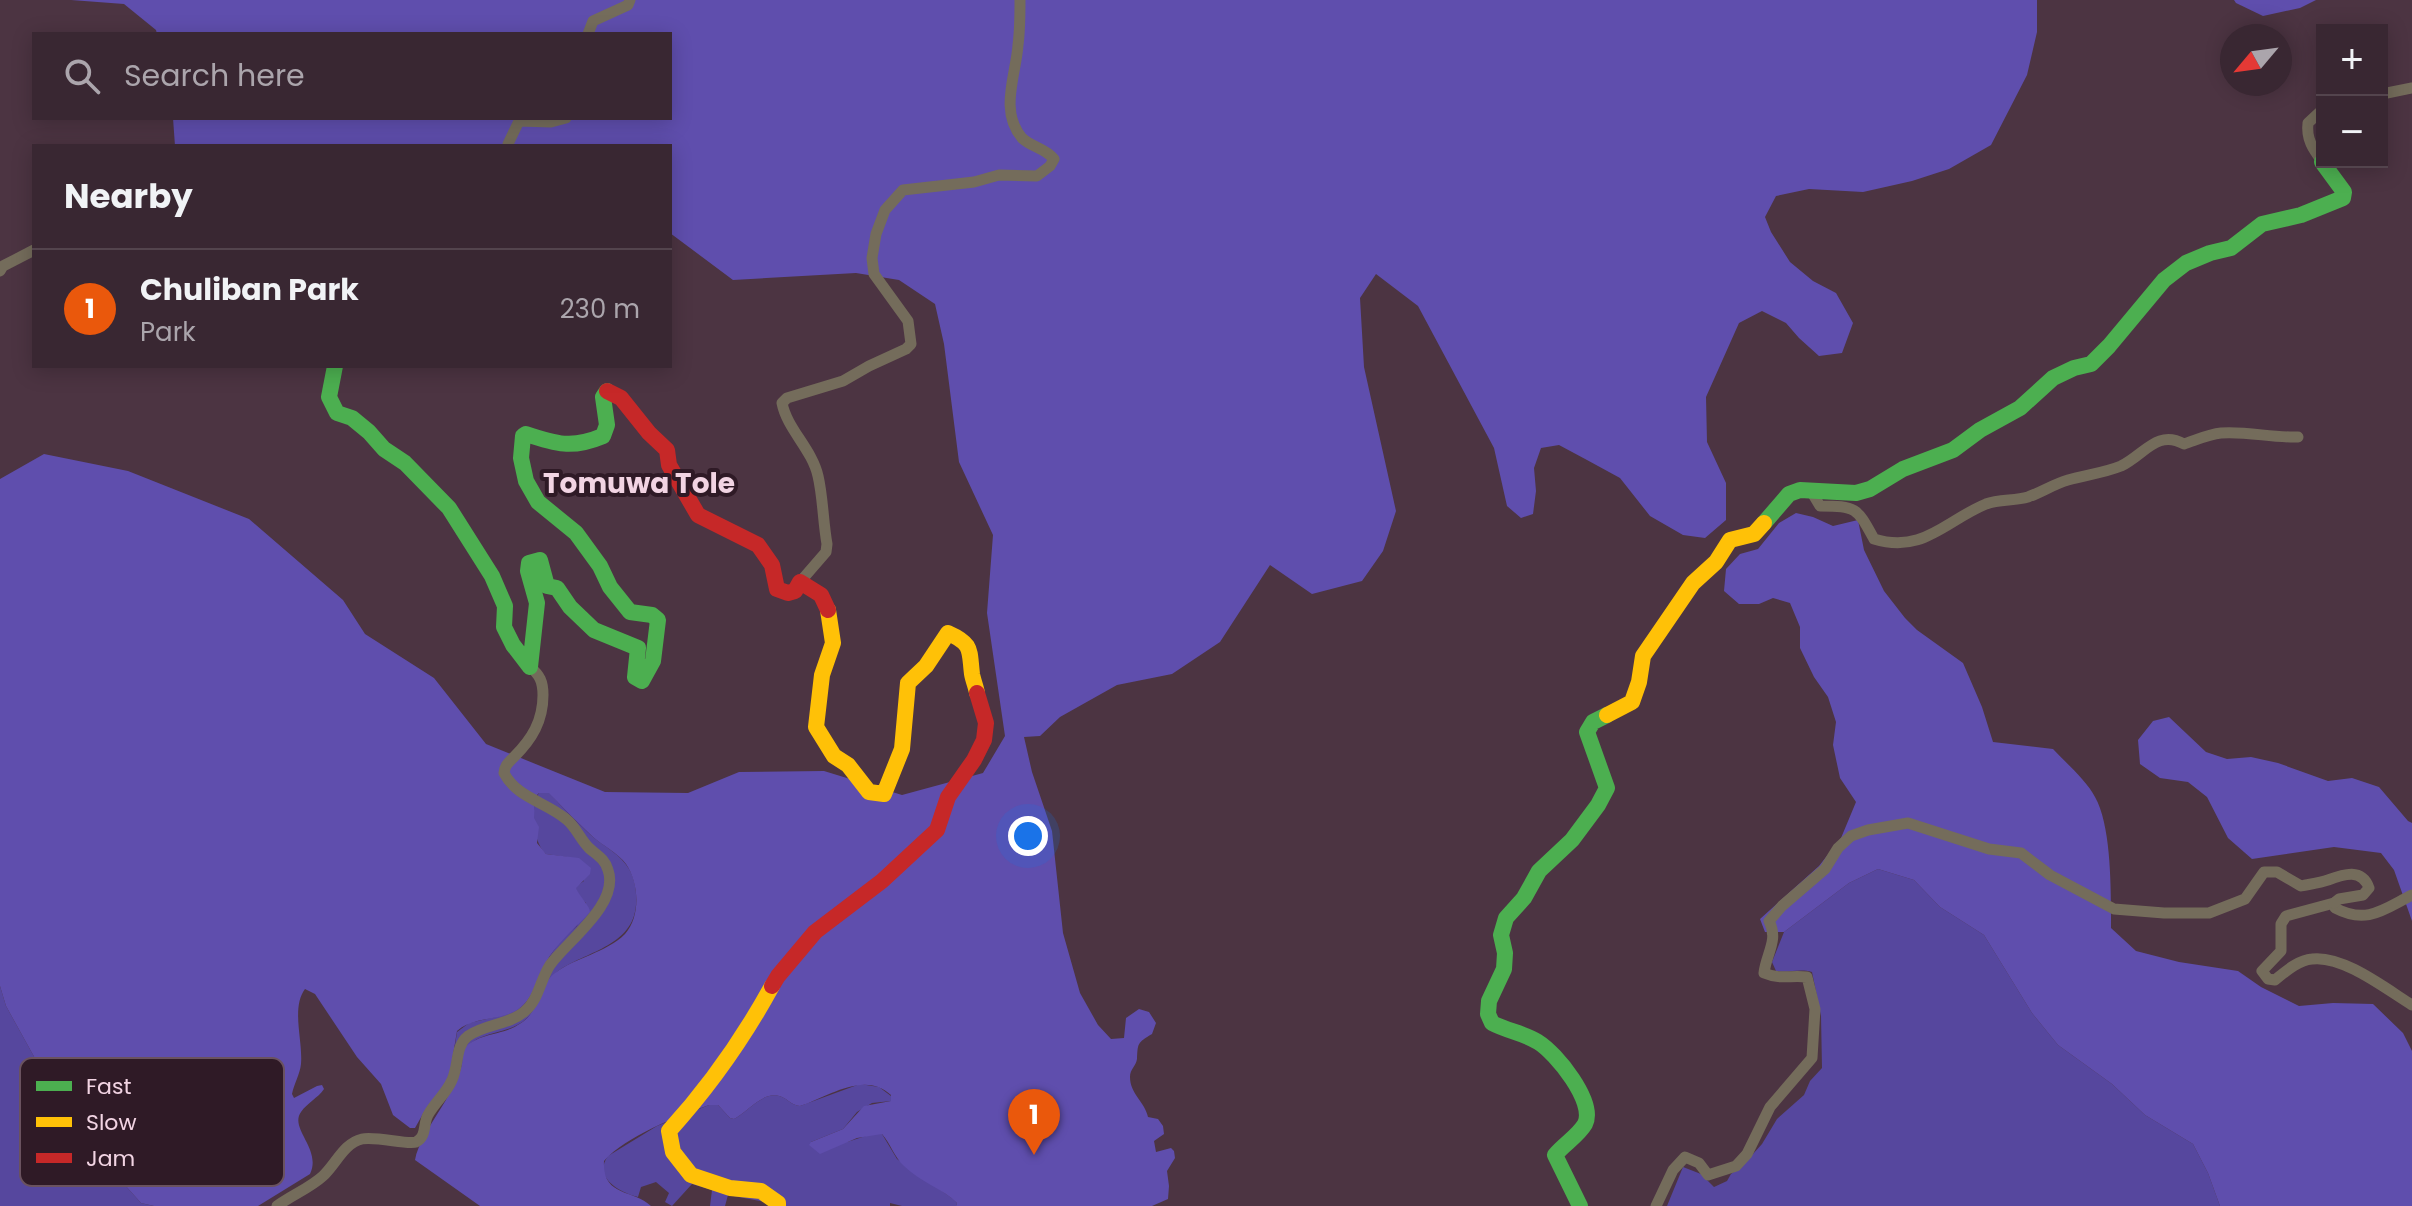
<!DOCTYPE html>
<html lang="en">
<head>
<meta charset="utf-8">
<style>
	body { margin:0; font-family:Poppins,sans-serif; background:#402f3a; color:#f1f3f6 }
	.controls { position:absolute; right:24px; top:24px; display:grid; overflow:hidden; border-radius:0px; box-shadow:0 4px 20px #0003 }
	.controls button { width:72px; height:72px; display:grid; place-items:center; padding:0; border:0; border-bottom:2px solid #53444d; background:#392732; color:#f1f3f6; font:40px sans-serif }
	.compass { position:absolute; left:2220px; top:24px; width:72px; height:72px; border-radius:50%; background:#392732; box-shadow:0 4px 20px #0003; rotate:241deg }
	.you { position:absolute; left:1028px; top:836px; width:28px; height:28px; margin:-20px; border:6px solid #fff; border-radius:50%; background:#1a73e8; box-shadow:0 0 0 12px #1a73e833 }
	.badge { display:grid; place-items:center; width:52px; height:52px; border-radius:50%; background:#ea580c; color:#fff; font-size:26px; font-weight:700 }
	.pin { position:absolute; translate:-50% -66px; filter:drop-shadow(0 2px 4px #0008) }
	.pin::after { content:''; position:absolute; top:42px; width:28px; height:24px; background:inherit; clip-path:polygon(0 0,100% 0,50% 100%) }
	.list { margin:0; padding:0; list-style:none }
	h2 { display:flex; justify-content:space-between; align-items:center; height:104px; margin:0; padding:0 32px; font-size:34px }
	h2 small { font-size:26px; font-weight:400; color:#aba5ac }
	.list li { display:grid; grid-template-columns:52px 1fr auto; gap:24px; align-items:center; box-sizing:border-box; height:120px; padding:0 32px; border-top:2px solid #53444d }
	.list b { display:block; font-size:30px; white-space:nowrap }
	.list p { margin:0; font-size:26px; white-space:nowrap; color:#aba5ac }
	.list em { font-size:26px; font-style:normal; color:#aba5ac }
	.icon { flex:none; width:44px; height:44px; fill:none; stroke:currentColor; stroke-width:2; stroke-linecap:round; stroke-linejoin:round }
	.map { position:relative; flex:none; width:2412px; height:1206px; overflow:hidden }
	.search { position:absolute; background:#392732; box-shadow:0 4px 20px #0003; left:32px; top:32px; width:640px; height:88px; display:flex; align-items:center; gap:20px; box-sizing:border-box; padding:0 28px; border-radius:0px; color:#aba5ac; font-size:30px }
	.panel { position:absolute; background:#392732; box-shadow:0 4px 20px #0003; left:32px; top:144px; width:640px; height:224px; border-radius:0px }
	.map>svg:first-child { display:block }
	.green { fill:#56479e }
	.forest { fill:#5f4ead }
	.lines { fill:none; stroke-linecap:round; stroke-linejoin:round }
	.street { stroke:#746c5b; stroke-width:11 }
	.fast { stroke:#4caf50; stroke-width:16 }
	.slow { stroke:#ffc107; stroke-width:16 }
	.jam { stroke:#c62828; stroke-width:16 }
	.labels { text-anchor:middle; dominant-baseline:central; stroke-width:8; stroke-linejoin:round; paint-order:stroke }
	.quarter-label { font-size:28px; font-weight:bold; fill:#f2d4e3; stroke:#2f1a26 }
	.key { fill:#2f1a26; stroke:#6a525f; stroke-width:2 }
	.key-label { font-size:22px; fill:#f2d4e3 }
</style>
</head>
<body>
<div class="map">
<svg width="2412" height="1206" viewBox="0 0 2412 1206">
	<rect width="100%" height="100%" fill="#4c3442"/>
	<g class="green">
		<path d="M539,793h11c12,15 28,30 43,44 12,10 28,18 36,32 6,10 8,24 7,36 -3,40 -47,46 -75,64 -19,12 -19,35 -34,49 -12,12 -30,13 -45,19 -7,2 -14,9 -20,13l1,12 -16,37 10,-67 12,-9 35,-8 17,-8 9,-9 14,-33 16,-24 17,-15 9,-23 -6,-5 -5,-11 9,-6 -17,-24 -21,-3c-13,-10 -16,-48 -7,-61z"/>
		<path d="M1878,869l36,11 26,27 44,28 48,78 26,32 54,39 33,31 48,29 15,29 12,33h-553l16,-39 18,7 13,13 13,-6 4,-7 12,-9 19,-21 15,-25 27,-24 6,-14 12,-13 -1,-52 -9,-44c-12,-4 -23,1 -36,-1l-4,-9 12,-30 65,-49z"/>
		<path d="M0,986l6,20 67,121 68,76 13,3h-154z"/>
		<path d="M860,1084l19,3 12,9v5l-19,2 -15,9 -14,17 -32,13h36l25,-8h10l15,25 56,40 4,4 -1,3h-54l-12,-3v3h-120v-3l-42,-8 -3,11h-15l2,-16 -20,-6 -20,22 -7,-4 4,-9 -13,-11 -15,5 -3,10c-17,-4 -46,-19 -30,-41l49,-30 52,-21h9l12,13 4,1c14,-7 30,-30 48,-22 7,3 9,8 18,9z"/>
	</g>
	<g class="forest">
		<path d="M71,0h1966v32l-10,43 -36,70 -42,24 -37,12 -49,11 -54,-3 -33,7 -11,21 6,15 19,30 23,19 23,12 17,30 -11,30 -23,3 -20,-18 -13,-15 -24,-12 -23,12 -33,74 1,45 19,41v37l-21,18 -22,-3 -33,-19 -30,-38 -33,-18 -28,-15 -18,3 -7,20 2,23 -3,23 -12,4 -14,-12 -13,-58 -76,-142 -42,-32 -16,24 4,69 32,144 -13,40 -21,30 -50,13 -42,-29 -50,77 -48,32 -55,11 -57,32 -20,19 -16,1 8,35 20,59 11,102 17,60 18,32 13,14 13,-1 2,-20 13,-9 10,3 7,11 -4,11c-15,9 -14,9 -15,25 -1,7 -7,10 -7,18 0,17 15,25 18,40l10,2 5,7 1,8 -10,7 2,11 15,-4 3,3 1,7 -8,13 2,15 -1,13 -16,7h-196l1,-3c-14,-14 -37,-21 -53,-37 -10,-9 -13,-22 -22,-32l-25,4 -37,16 -11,-9 2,-3 32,-13 21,-23 27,-5v-6c-27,-25 -63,2 -91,11 -9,-1 -11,-6 -18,-9 -18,-8 -34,15 -48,22l-4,-1 -12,-13h-9c-31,11 -83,31 -105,56 -2,36 29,28 47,45h-171l-65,-46c6,-33 54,-79 47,-110 18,-19 39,-13 59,-27 19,-12 18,-38 34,-50 21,-16 51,-20 70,-39 16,-18 14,-51 1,-70 -8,-11 -23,-18 -33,-27 -15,-14 -30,-29 -44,-44h-10l-4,4 -1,21 5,9 -2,16 9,11 33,4 12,10 -1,6 -14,14c3,8 14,18 14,24 -15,17 -34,31 -45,52 -8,14 -11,33 -24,43 -18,15 -46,8 -64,24l-8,48 -25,33 -9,16h-5l-17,-13 -12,-31 -24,-27 -42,-63 -10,-5c-14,19 -2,51 -4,75 -1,10 -7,20 -9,30l2,4 23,-12 5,-1 2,4c-6,9 -17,14 -23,23 -12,17 21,37 9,62l-52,32h-104l-13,-3 -68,-76 -67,-121 -6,-20v-507l44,-25 84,17 121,48 94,81 22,34 69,44 52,66 119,48 83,1 51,-21 85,-1 78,24 81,-22 22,-37 -18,-123 6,-78 -34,-73 -15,-118 -9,-40 -36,-24 -43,-7 -123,7 -63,-47v-87h-495l-2,-28h497v-84h-513l-1,-4 -32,-26z"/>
		<path d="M2234,0h82l-16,8 -37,8 -27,-13z"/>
		<path d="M1796,513l17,4 20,9 25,-6 6,30 20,41 21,27 12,12 46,33 19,44 11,35 60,7c13,14 34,32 42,48 17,30 16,96 16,131l25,23 43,11 59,9 23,16 38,19 34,-3 40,1 30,29 9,18v155h-192l-12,-33 -15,-29 -48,-29 -33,-31 -54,-39 -26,-32 -48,-78 -44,-28 -26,-27 -36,-11 -29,14 -65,49h-19l-5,-13 59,-53 22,-28 15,-36 -16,-24 -7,-33 3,-23 -8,-25 -14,-20 -14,-29v-21l-10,-24 -17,-5 -14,6h-20l-15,-13 2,-22 14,-15 18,-5 21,-26z"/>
		<path d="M2169,717l37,35 21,7 24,-2 27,6 50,18 24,-3 27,9 29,34 4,2v98l-18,-51 -13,-17 -47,-6 -82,12 -24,-21 -21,-41 -19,-15 -28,-4 -20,-14 -2,-24 15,-19z"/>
	</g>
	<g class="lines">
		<g class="street">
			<path d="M588,34l5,-13 35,-16 2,-5"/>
			<path d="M2382,94l30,-6"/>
			<path d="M2322,110l-14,13c-2,16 5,26 14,38"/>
			<path d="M508,144l11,-23 32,1 15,-4"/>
			<path d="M0,271l3,-5 31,-16"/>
			<path d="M1811,491l9,15c37,0 37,2 54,33 49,15 71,-18 112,-35 13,-5 29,-3 42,-7 14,-5 26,-13 40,-17 17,-5 36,-7 53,-14 23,-11 36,-37 63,-22 12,-4 25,-10 37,-11 26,-2 51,5 77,4"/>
			<path d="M800,582l26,-30 1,-8c-4,-22 -4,-47 -9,-68 -6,-27 -31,-47 -36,-73l5,-5 56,-17 26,-15 37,-17 5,-5 -3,-23 -34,-47 -2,-16 4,-24 9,-24 18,-20 71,-8 25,-7 38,1 13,-10 4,-7c-9,-11 -23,-12 -32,-21 -23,-27 -6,-63 -4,-93 2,-15 2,-30 2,-45"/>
			<path d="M2412,895c-28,14 -45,30 -77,13l-1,-5 -48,13 -5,8v27l-19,20 6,8 7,1c10,-8 23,-20 37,-21 31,-4 74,30 100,46"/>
			<path d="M277,1206c15,-11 33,-18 46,-30 13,-12 21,-33 39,-37 14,-3 46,6 54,3 11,-5 7,-19 12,-27 7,-13 18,-21 24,-35 7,-15 3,-34 16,-44 17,-12 40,-11 56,-24 15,-12 16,-32 26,-47 17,-24 70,-61 58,-95 -3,-11 -11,-15 -19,-22 -9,-9 -13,-21 -23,-29 -20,-17 -49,-21 -62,-46 1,-8 4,-10 10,-16 18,-18 29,-36 29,-62 0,-13 -3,-20 -13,-28"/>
			<path d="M1656,1206l17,-36 12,-13 14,6 9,12 28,-9 11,-12 23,-47 42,-49 3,-49 -8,-32c-17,-2 -26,3 -43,-4 2,-19 15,-33 5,-52l13,-15 43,-37 13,-21 13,-12 17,-6 40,-7 81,26 32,4 29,22 64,34 50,4h45l36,-14 19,-27h13l24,14c9,-2 18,-3 27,-6 16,-6 34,-12 41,8l-6,7 -24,4 -5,4"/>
		</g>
		<g class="fast">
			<path d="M335,366l-6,31 8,16 15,5 17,14 15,17 21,14 44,45 43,68 13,30 -1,21 9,18 17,22 7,-64 -9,-32 1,-8 11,-3 7,26 10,2 13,19 24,23 44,18 -3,29 7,4 11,-20 5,-41 -6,-5 -22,-3 -20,-25 -10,-21 -24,-33 -38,-31 -12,-21 -5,-23 2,-22 3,-2c30,10 46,15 77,2l4,-11 -4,-28 4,-6"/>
			<path d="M1764,523l25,-29 11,-4 56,3 14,-4 33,-20 50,-19 27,-20 40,-22 33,-30 21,-10 17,-4 18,-18 55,-66 22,-17 24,-10 21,-5 31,-24 39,-9 42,-17 1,-6 -22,-30"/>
			<path d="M1580,1206l-25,-51c9,-11 23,-19 30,-31 11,-22 -29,-71 -47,-82 -14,-9 -31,-11 -46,-19l-4,-9 1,-13 15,-32 1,-16 -4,-18 5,-17 18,-20 15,-27 33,-31 26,-35 9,-17 -20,-56 6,-10 14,-7"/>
		</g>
		<g class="slow">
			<path d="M828,610l5,33 -11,32 -6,52 18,29 14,9 21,27 15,2 18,-45 6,-66 18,-17 22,-33c25,11 21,17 24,41 1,6 4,13 5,19"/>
			<path d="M1607,715l25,-13 7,-20 4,-26 50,-73 23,-21 14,-22 24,-6 10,-11"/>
			<path d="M772,986c-29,53 -63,101 -103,145l4,21 18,23 39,13 31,3 17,12v3"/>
		</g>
		<g class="jam">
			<path d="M607,391l14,7 28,35 18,17 2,15 29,50 60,30 14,20 5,24 11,4 7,-2 5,-9 21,13 7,15"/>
			<path d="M772,986l6,-10 37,-44 67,-51 55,-51 11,-33 26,-37 10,-20 2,-17 -9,-30"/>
		</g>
	</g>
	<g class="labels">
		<g class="quarter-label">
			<text x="639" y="483">Tomuwa Tole</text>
		</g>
	</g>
	<rect x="20" y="1058" width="264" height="128" rx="12" class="key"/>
	<rect x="36" y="1081" width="36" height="10" fill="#4caf50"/>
	<rect x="36" y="1117" width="36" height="10" fill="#ffc107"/>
	<rect x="36" y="1153" width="36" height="10" fill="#c62828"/>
	<g class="key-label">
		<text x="86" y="1094">Fast</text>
		<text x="86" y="1130">Slow</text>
		<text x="86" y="1166">Jam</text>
	</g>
</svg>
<div class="controls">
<button>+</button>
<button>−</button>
</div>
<svg class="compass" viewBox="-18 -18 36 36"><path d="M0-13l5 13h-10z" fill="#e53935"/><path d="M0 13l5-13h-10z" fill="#aba5ac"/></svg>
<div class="you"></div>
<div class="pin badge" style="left:1034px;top:1155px">1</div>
<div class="search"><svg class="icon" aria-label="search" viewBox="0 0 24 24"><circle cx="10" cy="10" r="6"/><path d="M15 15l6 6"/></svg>Search here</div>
<section class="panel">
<h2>Nearby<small></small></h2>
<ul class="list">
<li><span class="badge">1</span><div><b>Chuliban Park</b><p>Park</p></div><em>230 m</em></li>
</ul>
</section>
</div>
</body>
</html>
